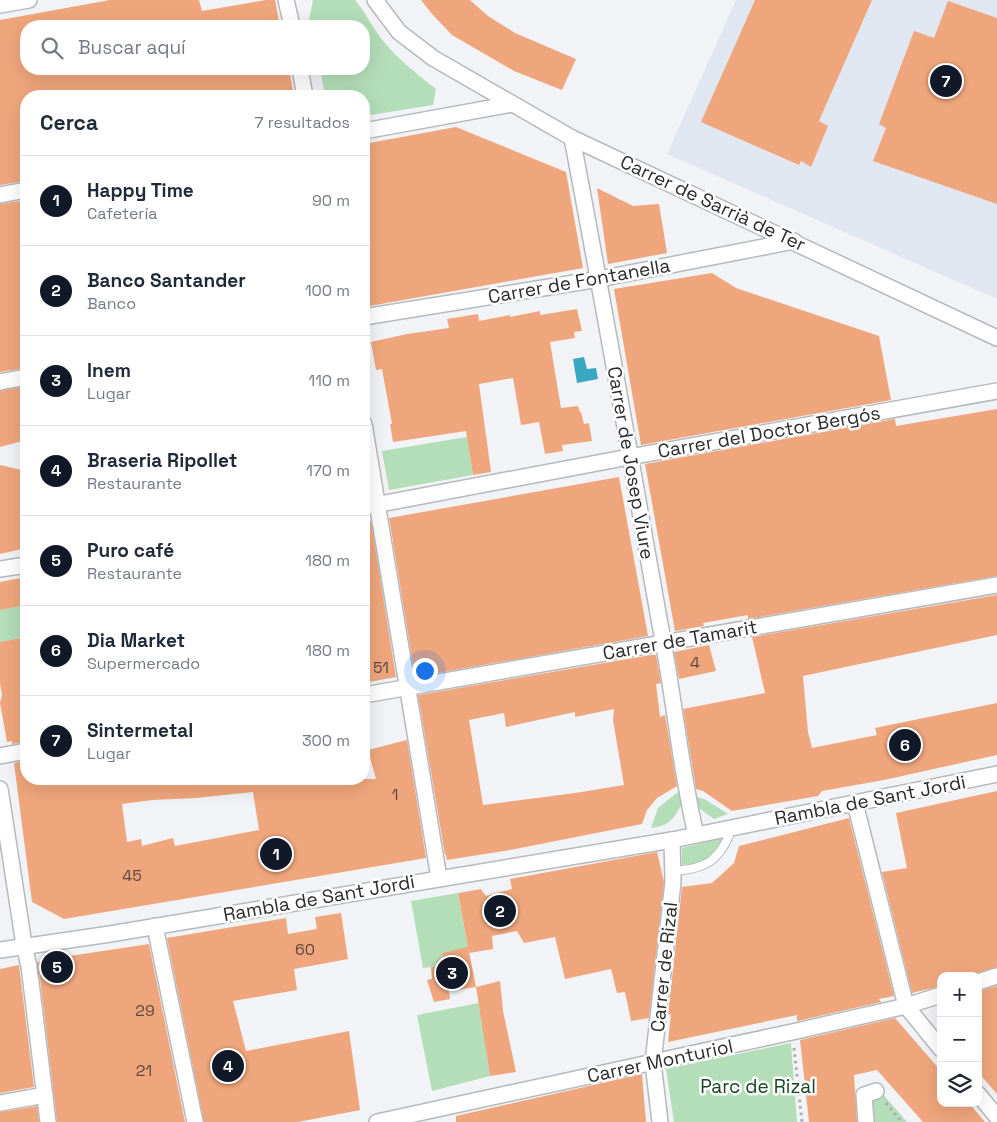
<!DOCTYPE html>
<html lang="es">
<head>
<meta charset="utf-8">
<style>
	body { margin:0; font-family:"Space Grotesk",sans-serif; background:#f2f2f3; color:#1f2937 }
	.controls { position:absolute; right:15px; bottom:15px; display:grid; overflow:hidden; border-radius:10px; box-shadow:0 5px 20px #0002 }
	.controls button { width:45px; height:45px; display:grid; place-items:center; padding:0; border:0; border-bottom:1px solid #e0e1e3; background:#fff; color:#1f2937; font:25px sans-serif }
	.you { position:absolute; left:424px; top:670px; width:18px; height:18px; margin:-12px; border:4px solid #fff; border-radius:50%; background:#1a73e8; box-shadow:0 0 0 8px #1a73e833 }
	.badge { display:grid; place-items:center; width:32px; height:32px; border-radius:50%; background:#111827; color:#fff; font-size:16px; font-weight:700 }
	.pin { position:absolute; translate:-50% -50%; border:2px solid #fff; box-shadow:0 1px 5px #0006 }
	.list { margin:0; padding:0; list-style:none }
	h2 { display:flex; justify-content:space-between; align-items:center; height:65px; margin:0; padding:0 20px; font-size:21px }
	h2 small { font-size:16px; font-weight:400; color:#747a83 }
	.list li { display:grid; grid-template-columns:32px 1fr auto; gap:15px; align-items:center; box-sizing:border-box; height:90px; padding:0 20px; border-top:1px solid #e0e1e3 }
	.list b { display:block; font-size:19px; white-space:nowrap }
	.list p { margin:0; font-size:16px; white-space:nowrap; color:#747a83 }
	.list em { font-size:16px; font-style:normal; color:#747a83 }
	.icon { flex:none; width:28px; height:28px; fill:none; stroke:currentColor; stroke-width:2; stroke-linecap:round; stroke-linejoin:round }
	.map { position:relative; flex:none; width:997px; height:1122px; overflow:hidden }
	.search { position:absolute; background:#fff; box-shadow:0 5px 20px #0002; left:20px; top:20px; width:350px; height:55px; display:flex; align-items:center; gap:12px; box-sizing:border-box; padding:0 18px; border-radius:20px; color:#747a83; font-size:19px }
	.panel { position:absolute; background:#fff; box-shadow:0 5px 20px #0002; left:20px; top:90px; width:350px; height:695px; border-radius:20px }
	.map>svg:first-child { display:block }
	.built { fill:#e1e7f1 }
	.green { fill:#b3deb8 }
	.water { fill:#37a8c0 }
	.building { fill:#f0a67c; fill-rule:evenodd }
	.lines { fill:none; stroke-linecap:round; stroke-linejoin:round }
	.lane-casing { stroke:#b6b9bc; stroke-width:10 }
	.street-casing { stroke:#b6b9bc; stroke-width:18 }
	.path { stroke:#a9abae; stroke-width:3; stroke-dasharray:2.5 4; stroke-linecap:butt }
	.lane { stroke:#fff; stroke-width:8 }
	.street { stroke:#fff; stroke-width:15 }
	.labels { text-anchor:middle; dominant-baseline:central; stroke-width:5; stroke-linejoin:round; paint-order:stroke }
	.number-label { font-size:16px; fill:#5c4a40 }
	.street-label { font-size:19px; fill:#2a2b2c; stroke:#fff }
	.park-label { font-size:19px; fill:#164520; stroke:#fff }
</style>
</head>
<body>
<div class="map">
<svg width="997" height="1122" viewBox="0 0 997 1122">
	<rect width="100%" height="100%" fill="#f1f3f7"/>
	<path class="built" d="M736,0h261v299l-330,-145z"/>
	<g class="green">
		<path d="M313,0h42c11,13 18,29 29,42 14,17 34,33 52,47l-3,16 -69,11v-20h-39l-5,-27h44v-43h-53l-2,-6z"/>
		<path d="M467,437l6,38 -84,15 -7,-39z"/>
		<path d="M26,605v32l-26,5v-32z"/>
		<path d="M678,792l4,12c-9,15 -12,22 -31,24l7,-20z"/>
		<path d="M692,795l14,5 22,14 -14,5 -18,-13z"/>
		<path d="M723,838c-9,20 -19,25 -41,27v-17z"/>
		<path d="M458,893l11,60 -19,-2 -8,2 1,5 -6,2 1,6 -15,2 -12,-67z"/>
		<path d="M479,1003l11,73 -58,15 -15,-76z"/>
		<path d="M791,1043l6,79h-123l-8,-53z"/>
		<path d="M881,1092l26,30h-41l-3,-23z"/>
	</g>
	<path class="water" d="M584,357l3,12 9,-1 2,11 -21,4 -4,-24z"/>
	<g class="building">
		<path d="M110,0h89l3,11 64,-11h9l5,26h-254v43h263l5,27h-268v85l-26,4v-165z"/>
		<path d="M421,0h49l18,16 27,17 61,26 -14,31 -48,-19 -62,-36 -20,-21z"/>
		<path d="M755,0h117l-53,121 9,5 -17,41 -10,-6 -2,4 -98,-43z"/>
		<path d="M948,1l49,17v186l-124,-43 13,-33 -7,-4 35,-93 20,7z"/>
		<path d="M456,127l110,45 17,96 -219,39v-163z"/>
		<path d="M597,188l36,18 26,-2 8,49 -59,11z"/>
		<path d="M26,200v168l-26,4v-168z"/>
		<path d="M712,273l24,15 143,48 12,64 -250,45 -27,-156z"/>
		<path d="M577,309l5,22 -8,1 1,6 -25,4 11,66 17,-2 2,6h1l3,12 5,-1 3,18 -30,4 1,6 -18,3 -6,-32 -18,3 -8,-47 -34,6 12,88 -18,3 -7,-44 -73,11 -3,-18h2l-10,-55 -6,1 -5,-28 36,-8 42,-6 -2,-9 31,-5 1,7 31,-6v2l30,-6v4z"/>
		<path d="M26,386v54l-26,7v-56z"/>
		<path d="M997,409v167l-249,43v-4l-45,8 1,3 -29,5 -30,-167 250,-45 1,7z"/>
		<path d="M0,465l26,6v77l-26,6z"/>
		<path d="M619,477l29,159 -233,41 -26,-159z"/>
		<path d="M371,521l25,156 -32,6v-161z"/>
		<path d="M26,577v28l-26,5v-28z"/>
		<path d="M997,595v40l-194,41 5,56 4,16 65,-13 -2,-7 122,-25v52l-113,25 -62,11 -4,5 -86,15 -29,-20 -7,-2 -13,-80 82,-16 -13,-56z"/>
		<path d="M26,637v105l-14,2v-3l-5,1 -7,-39 2,-8 -2,-12v-41z"/>
		<path d="M709,645l7,26 -37,8 -5,-27z"/>
		<path d="M651,655h5l5,28 -5,1 4,33 5,-2 12,71 -20,12 -10,12 -5,14 -132,26 -63,10 -1,-5h-1l-27,-160zM614,709l-1,11 11,65 -49,8 -92,12 -14,-85 35,-7 2,14 69,-15v5z"/>
		<path d="M407,740l19,118 -362,61 -32,-17 -18,-139 12,-3v19h350l-8,-29zM253,792l6,38 -84,16 -2,-8 -31,8 -1,-7 -14,3 -5,-38 30,-4 44,-2z"/>
		<path d="M997,791v176l-26,9h-30v10l-29,7 -30,-121 25,-4 -11,-55z"/>
		<path d="M849,818l45,178 -15,3 2,3 -84,19v-6l-129,27 3,-28 -3,1 14,-128 30,-4 22,-20 5,-17z"/>
		<path d="M657,852l7,30 -15,136 -18,3 -6,-29 -8,1 -6,-24 -46,10 -10,-42 -31,6 -7,-12 -25,5 1,13 -24,4 -11,-60 23,-4 5,7 26,-7 -2,-10z"/>
		<path d="M341,913l7,46 -54,10 3,21 -64,11 13,50 103,-20 11,79 -62,12h-94l-37,-184 119,-20 2,16 29,-5 -2,-12z"/>
		<path d="M149,944l36,178h-128l-19,-160h5v-2z"/>
		<path d="M468,947l8,40 -27,4 1,8 -16,3 -7,-22 5,-1 -1,-12 7,-1 -1,-6 6,-2 -1,-5z"/>
		<path d="M19,965l15,122 -34,6v-124z"/>
		<path d="M500,981l3,30 13,61 -26,4 -14,-89z"/>
		<path d="M997,986v108l-19,-22v-81z"/>
		<path d="M895,1018l46,53v32h28l16,19h-62l-46,-52 -23,5 3,47h-48l-9,-82z"/>
		<path d="M642,1074l4,48h-190v-6z"/>
		<path d="M37,1106l2,16h-39v-10z"/>
	</g>
	<g class="lines">
		<g class="lane-casing">
			<path id="lane" d="M673,871c34,-2 47,-11 59,-43"/>
		</g>
		<g class="street-casing">
			<g id="street">
				<path d="M286,0l6,26"/>
				<path d="M375,0l24,32 34,26 139,80 425,200"/>
				<path d="M0,5l29,-5"/>
				<path d="M300,69l5,27"/>
				<path d="M364,131l148,-27"/>
				<path d="M572,138c32,167 61,335 91,503 12,65 18,130 33,194"/>
				<path d="M0,195l26,-5"/>
				<path d="M364,317l235,-38 195,-38"/>
				<path d="M0,382l26,-5"/>
				<path d="M364,424l75,454"/>
				<path d="M364,507l265,-50 368,-66"/>
				<path d="M0,569l26,-4"/>
				<path d="M364,695l633,-110"/>
				<path d="M0,756l26,-5"/>
				<path d="M0,789l24,156 5,21 19,156"/>
				<path d="M855,803l51,203 35,43"/>
				<path d="M155,926l40,196"/>
				<path d="M0,950l110,-16 562,-94 325,-66"/>
				<path d="M978,982l19,-6"/>
				<path d="M978,1094l19,23"/>
				<path d="M0,1103l45,-8"/>
				<path d="M377,1122l415,-90 114,-26 35,-11"/>
				<path d="M660,1122l-7,-59 20,-181 -1,-42"/>
				<path d="M866,1122l-2,-27 12,-4"/>
			</g>
		</g>
		<g class="path">
			<path d="M794,1048l8,74"/>
			<path d="M886,1103l16,19"/>
		</g>
		<use href="#lane" class="lane"/>
		<use href="#street" class="street"/>
	</g>
	<g class="labels">
		<g class="number-label">
			<text x="695" y="662">4</text>
			<text x="381" y="667">51</text>
			<text x="395" y="794">1</text>
			<text x="132" y="875">45</text>
			<text x="305" y="949">60</text>
			<text x="145" y="1010">29</text>
			<text x="144" y="1070">21</text>
		</g>
		<g class="street-label">
			<text transform="translate(713 203) rotate(25)">Carrer de Sarrià de Ter</text>
			<text transform="translate(579 281) rotate(-10)">Carrer de Fontanella</text>
			<text transform="translate(769 432) rotate(-10)">Carrer del Doctor Bergós</text>
			<text transform="translate(631 463) rotate(80)">Carrer de Josep Viure</text>
			<text transform="translate(680 640) rotate(-10)">Carrer de Tamarit</text>
			<text transform="translate(870 800) rotate(-11)">Rambla de Sant Jordi</text>
			<text transform="translate(319 898) rotate(-10)">Rambla de Sant Jordi</text>
			<text transform="translate(664 967) rotate(-84)">Carrer de Rizal</text>
			<text transform="translate(660 1061) rotate(-12)">Carrer Monturiol</text>
		</g>
		<g class="park-label">
			<text x="758" y="1086">Parc de Rizal</text>
		</g>
	</g>
</svg>
<div class="controls">
<button>+</button>
<button>−</button>
<button><svg class="icon" aria-label="layers" viewBox="0 0 24 24"><path d="M12 4l9 5-9 5-9-5zM3 14l9 5 9-5"/></svg></button>
</div>
<div class="you"></div>
<div class="pin badge" style="left:276px;top:854px">1</div>
<div class="pin badge" style="left:500px;top:911px">2</div>
<div class="pin badge" style="left:452px;top:973px">3</div>
<div class="pin badge" style="left:228px;top:1066px">4</div>
<div class="pin badge" style="left:57px;top:967px">5</div>
<div class="pin badge" style="left:905px;top:745px">6</div>
<div class="pin badge" style="left:946px;top:81px">7</div>
<div class="search"><svg class="icon" aria-label="search" viewBox="0 0 24 24"><circle cx="10" cy="10" r="6"/><path d="M15 15l6 6"/></svg>Buscar aquí</div>
<section class="panel">
<h2>Cerca<small>7 resultados</small></h2>
<ul class="list">
<li><span class="badge">1</span><div><b>Happy Time</b><p>Cafetería</p></div><em>90 m</em></li>
<li><span class="badge">2</span><div><b>Banco Santander</b><p>Banco</p></div><em>100 m</em></li>
<li><span class="badge">3</span><div><b>Inem</b><p>Lugar</p></div><em>110 m</em></li>
<li><span class="badge">4</span><div><b>Braseria Ripollet</b><p>Restaurante</p></div><em>170 m</em></li>
<li><span class="badge">5</span><div><b>Puro café</b><p>Restaurante</p></div><em>180 m</em></li>
<li><span class="badge">6</span><div><b>Dia Market</b><p>Supermercado</p></div><em>180 m</em></li>
<li><span class="badge">7</span><div><b>Sintermetal</b><p>Lugar</p></div><em>300 m</em></li>
</ul>
</section>
</div>
</body>
</html>
